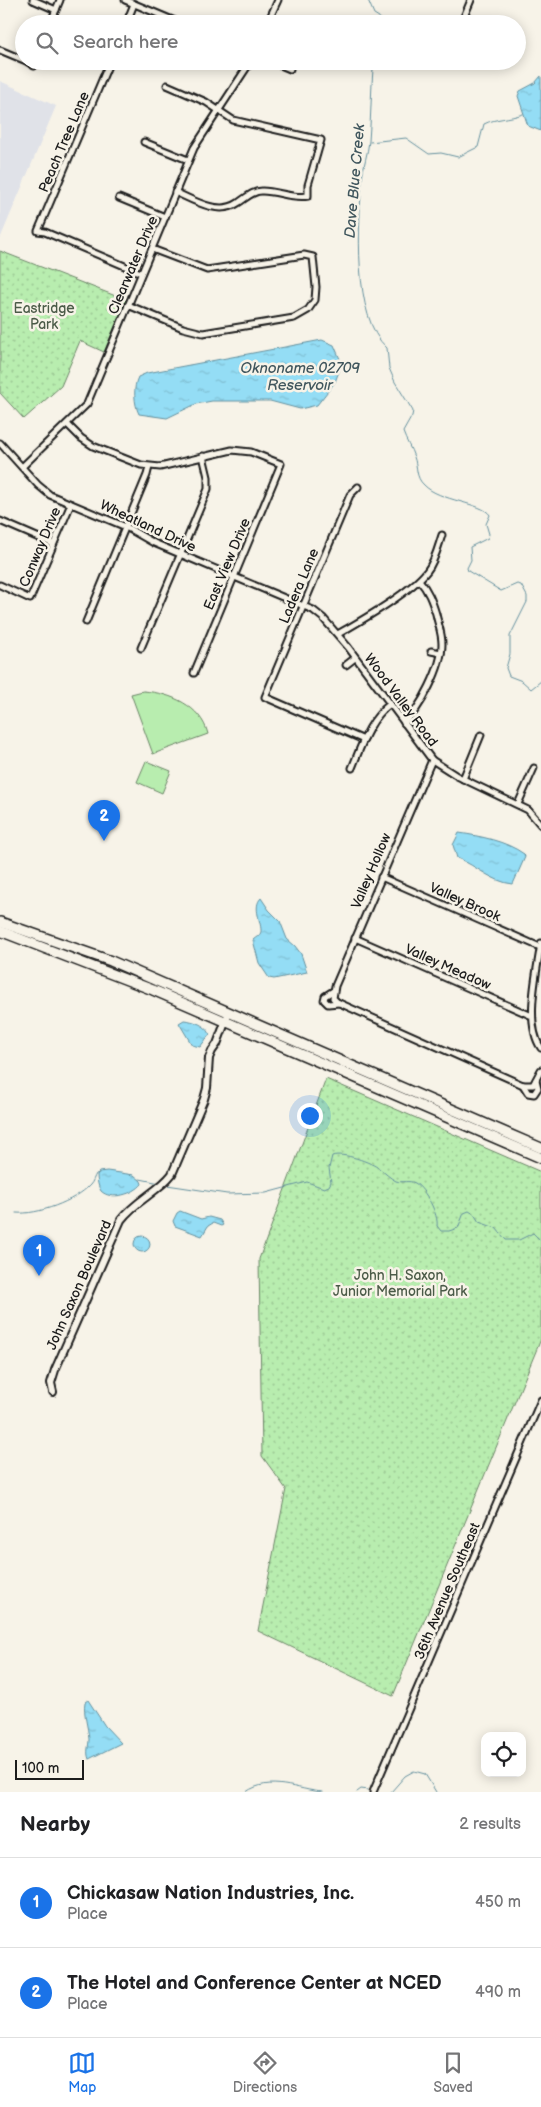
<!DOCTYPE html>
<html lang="en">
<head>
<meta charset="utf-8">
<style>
	body { margin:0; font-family:"Balsamiq Sans",sans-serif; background:#f6f6f6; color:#202124 }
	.controls { position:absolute; right:15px; bottom:15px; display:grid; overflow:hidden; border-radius:10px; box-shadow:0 2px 12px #0003 }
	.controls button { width:45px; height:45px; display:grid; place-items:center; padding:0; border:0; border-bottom:1px solid #e0e0e0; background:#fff; color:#202124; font:25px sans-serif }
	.scale { position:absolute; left:15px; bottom:12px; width:69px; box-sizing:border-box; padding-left:5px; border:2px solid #1c1c1c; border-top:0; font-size:14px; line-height:18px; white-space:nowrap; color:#1c1c1c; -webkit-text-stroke:4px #f7f3e8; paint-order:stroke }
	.you { position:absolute; left:309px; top:1115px; width:18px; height:18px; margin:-12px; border:4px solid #fff; border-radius:50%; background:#1a73e8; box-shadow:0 0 0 8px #1a73e833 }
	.badge { display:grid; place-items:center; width:32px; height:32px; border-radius:50%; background:#1a73e8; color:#fff; font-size:16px; font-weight:700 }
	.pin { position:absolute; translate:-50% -41px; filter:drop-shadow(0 1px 2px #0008) }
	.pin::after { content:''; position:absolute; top:26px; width:18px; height:15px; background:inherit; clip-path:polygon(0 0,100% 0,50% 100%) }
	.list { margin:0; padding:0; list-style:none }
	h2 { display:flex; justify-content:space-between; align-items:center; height:65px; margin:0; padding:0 20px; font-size:21px }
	h2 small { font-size:16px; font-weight:400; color:#757577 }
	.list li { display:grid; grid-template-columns:32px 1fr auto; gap:15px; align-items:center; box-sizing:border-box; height:90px; padding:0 20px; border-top:1px solid #e0e0e0 }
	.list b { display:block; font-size:19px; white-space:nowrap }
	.list p { margin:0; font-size:16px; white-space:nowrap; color:#757577 }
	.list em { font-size:16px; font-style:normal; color:#757577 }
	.icon { flex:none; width:28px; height:28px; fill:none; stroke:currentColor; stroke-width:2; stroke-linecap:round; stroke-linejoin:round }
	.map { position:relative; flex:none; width:541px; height:1792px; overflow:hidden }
	.search { position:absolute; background:#fff; box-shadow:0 2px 12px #0003; left:15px; right:15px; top:15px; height:55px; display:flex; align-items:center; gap:12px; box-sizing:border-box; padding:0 18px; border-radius:28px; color:#757577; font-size:19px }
	.sheet { height:245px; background:#fff }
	nav { display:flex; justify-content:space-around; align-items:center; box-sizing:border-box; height:70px; border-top:1px solid #e0e0e0; background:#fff; font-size:14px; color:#757577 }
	nav a { display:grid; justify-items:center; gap:2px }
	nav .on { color:#1a73e8 }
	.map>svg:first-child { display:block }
	.built { fill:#e0e2e8 }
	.grass { fill:url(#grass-dots); stroke:#6a8466 }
	.pitch { fill:#b8edaf; stroke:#6a8466 }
	.water { fill:url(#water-ripples); stroke:#64909e }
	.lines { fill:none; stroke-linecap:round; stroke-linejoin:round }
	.stream { stroke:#64909e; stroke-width:1 }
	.minor-casing { stroke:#1c1c1c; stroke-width:9 }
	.tertiary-casing { stroke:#1c1c1c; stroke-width:10 }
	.trunk-casing { stroke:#1c1c1c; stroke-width:12 }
	.minor { stroke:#f7f3e8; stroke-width:5 }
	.tertiary { stroke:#f7f3e8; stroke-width:6 }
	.trunk { stroke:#f7f3e8; stroke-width:9 }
	.labels { text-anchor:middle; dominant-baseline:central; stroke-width:5; stroke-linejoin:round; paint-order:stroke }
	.street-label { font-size:14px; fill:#1c1c1c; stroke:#f7f3e8 }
	.park-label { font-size:14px; fill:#4b5b48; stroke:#f7f3e8 }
	.water-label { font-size:15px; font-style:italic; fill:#40565d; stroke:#f7f3e8 }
</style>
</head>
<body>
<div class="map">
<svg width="541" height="1792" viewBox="0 0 541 1792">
	<defs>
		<pattern id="grass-dots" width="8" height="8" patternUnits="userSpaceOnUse" patternTransform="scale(1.25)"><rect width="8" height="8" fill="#b8edaf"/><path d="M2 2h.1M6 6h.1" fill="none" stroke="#9ecb96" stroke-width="1.8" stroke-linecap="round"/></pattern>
		<pattern id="water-ripples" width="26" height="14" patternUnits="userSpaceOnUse" patternTransform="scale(1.25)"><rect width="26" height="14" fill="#94ddf5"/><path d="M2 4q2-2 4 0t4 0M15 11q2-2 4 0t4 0" fill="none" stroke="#7fbdd1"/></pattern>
	</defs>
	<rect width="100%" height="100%" fill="#f7f3e8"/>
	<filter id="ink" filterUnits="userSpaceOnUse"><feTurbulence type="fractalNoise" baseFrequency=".02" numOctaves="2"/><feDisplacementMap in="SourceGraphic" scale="10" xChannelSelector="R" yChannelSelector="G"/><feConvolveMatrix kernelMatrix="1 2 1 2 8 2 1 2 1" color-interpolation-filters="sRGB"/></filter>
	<g filter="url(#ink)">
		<path class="built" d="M0,81l56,25 -56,133z"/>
		<g class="grass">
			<path d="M0,251l126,49 -22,52 -24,-11 -19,45 -37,33 -24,-26z"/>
			<path d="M326,1079l215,93v167l-148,357 -135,-65 28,-142 -24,-33 -3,-197z"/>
		</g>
		<g class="pitch">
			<path d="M143,691c28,2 58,15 65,43l-55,20 -22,-60z"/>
			<path d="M146,761l25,10 -9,22 -25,-11z"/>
		</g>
		<g class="water">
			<path d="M541,76v55l-13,-5 -10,-30 2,-5 15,-8z"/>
			<path d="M322,340l12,5 6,14 1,7 -6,16 -18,23 -17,4 -30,-8h-58l-16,3 -29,14 -28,-4c-5,-10 -6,-27 -1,-37l9,-4z"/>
			<path d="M459,833c21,3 47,8 65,21l1,3 -12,27c-21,-2 -36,-18 -56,-26l-4,-13z"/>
			<path d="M261,898l8,12 11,11 7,18 8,7 6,8 6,18 -33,7 -5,-1 -10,-15 -6,-23c3,-3 7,-4 8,-8 1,-9 -9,-25 0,-34z"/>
			<path d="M184,1020c10,1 22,5 26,14l-10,13 -8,-2 -13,-22z"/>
			<path d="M107,1171l27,4 7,6 1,3c-8,10 -31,17 -41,7 -3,-4 -4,-11 -4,-16l2,-3z"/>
			<path d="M180,1211l21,8 8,-2 11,3 3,5 -2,1 -8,-3 -5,3 -6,10 -27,-10 -2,-5 4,-8z"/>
			<circle cx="142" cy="1244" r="8"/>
			<path d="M88,1700l17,26 16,17 -32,16c-3,-7 0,-13 0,-20 -1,-12 -6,-26 -4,-37z"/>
		</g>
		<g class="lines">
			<g class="stream">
				<path d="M368,0l6,14 5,3 2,7"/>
				<path d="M371,61l2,8c-2,24 -2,48 -4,72 -1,12 -6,25 -7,38 -3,43 -10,138 25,169l2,20 6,14 18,29 -1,5 -9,16c3,9 8,16 11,25 4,10 1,20 10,28 15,16 59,18 66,30l-4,9 3,10 -1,4 -18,9 1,13 -4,8 1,3 33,20 16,-7 4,1 6,11v6l-17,34v18l-4,14 3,8 13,5 9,8 10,-8"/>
				<path d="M370,142l36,-4 23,16 12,-1 17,4 20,-10 6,-23c12,-6 25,-5 39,-10"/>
				<path d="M140,1179l20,4"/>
				<path d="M167,1185l60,9 39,-1 41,-11 17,6 5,-2 2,-4 -2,-14 3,-12c11,-4 39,6 48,13 5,4 10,9 16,12 6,2 13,-1 19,2 10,6 24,32 22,43l4,5h8l9,-3 6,-15 5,-2 5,3 5,8 17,6 10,12h13l14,-7 8,8"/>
				<path d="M16,1213c22,2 59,-12 74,-28 3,-3 4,-8 6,-11l3,-1"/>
				<path d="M246,1792c25,-17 50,-2 77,0"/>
				<path d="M357,1792l4,-3 7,1"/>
				<path d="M391,1792l14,-16 9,-5 11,3 11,18"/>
			</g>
			<g class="minor-casing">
				<g id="minor">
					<path d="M33,0l23,10"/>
					<path d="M125,0l57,24"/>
					<path d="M418,23l7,-1 5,2"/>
					<path d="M50,24l10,-24"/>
					<path d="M126,24l8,-20"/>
					<path d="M267,24l11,-24"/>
					<path d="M461,24l10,-24"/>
					<path d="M0,50l24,10"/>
					<path d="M26,61l8,5 2,-5"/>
					<path d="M110,61l-72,170 7,1 96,41"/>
					<path d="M271,61l19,8"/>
					<path d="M167,85l39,17 27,18 88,20 -13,45v11c-16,3 -30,-5 -46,-5 -10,0 -16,7 -24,12 -19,13 -45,-3 -63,-11"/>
					<path d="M144,142l44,18"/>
					<path d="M119,198l46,19"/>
					<path d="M128,305l55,23 20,5 91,-15 14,-8 7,-10 1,-13 -3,-30 -9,-2 -97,15 -55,-21"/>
					<path d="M67,424l14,14 12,8 48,19 19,2 72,-17 19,2 30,12 -87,209"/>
					<path d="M0,443l38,42 12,10 76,32 28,16 159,67 10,8 25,29 84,113 25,16 71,34 13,15"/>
					<path d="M22,467l65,-63 107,-256 57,-87"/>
					<path d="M358,487l-8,8 -85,202 99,43"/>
					<path d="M0,521l53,23"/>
					<path d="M0,585l30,14 41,-95"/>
					<path d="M86,622l61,-147 2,-8"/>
					<path d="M338,634c24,-14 72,-41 89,-63 8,-10 11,-24 15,-36"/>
					<path d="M141,648l67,-159v-12l-5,-21"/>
					<path d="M431,651l10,2"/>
					<path d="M346,665l9,-7"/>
					<path d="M404,723c17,-15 38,-56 38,-79 0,-11 -4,-20 -6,-30 -4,-13 -8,-24 -17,-34"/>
					<path d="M432,760l-97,226 -2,12 4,4 186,83h10l8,-15"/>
					<path d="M352,768c10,-24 17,-48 38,-64"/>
					<path d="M463,779l18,-44"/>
					<path d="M518,804l16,-36"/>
					<path d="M381,877l159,70"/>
					<path d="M355,938l177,78"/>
					<path d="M541,943c-4,29 -17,81 0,105"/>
					<path d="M333,991l-8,5 -1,4 4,4 11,-1"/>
					<path d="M523,1085l5,8 6,1 4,-6 -2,-8"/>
					<path d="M373,1792l168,-392"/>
				</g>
			</g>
			<g class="tertiary-casing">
				<path id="tertiary" d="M53,1392l-2,-9 4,-13 66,-150c14,-19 37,-28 51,-46l32,-75 3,-11 2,-30 3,-7 5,-7 12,-32"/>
			</g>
			<g class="trunk-casing">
				<g id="trunk">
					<path d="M0,922l111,39 430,187"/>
					<path d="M0,931l153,59 388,168"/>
				</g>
			</g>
			<use href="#minor" class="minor"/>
			<use href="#tertiary" class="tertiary"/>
			<use href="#trunk" class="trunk"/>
		</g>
	</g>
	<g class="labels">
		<g class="street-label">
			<text transform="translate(64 142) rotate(-67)">Peach Tree Lane</text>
			<text transform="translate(133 265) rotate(-67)">Clearwater Drive</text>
			<text transform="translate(148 526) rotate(25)">Wheatland Drive</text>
			<text transform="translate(40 547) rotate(-67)">Conway Drive</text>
			<text transform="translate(227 564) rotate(-67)">East View Drive</text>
			<text transform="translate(299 586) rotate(-67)">Ladera Lane</text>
			<text transform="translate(401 700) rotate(53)">Wood Valley Road</text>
			<text transform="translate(371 871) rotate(-67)">Valley Hollow</text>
			<text transform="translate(465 902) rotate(24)">Valley Brook</text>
			<text transform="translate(448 967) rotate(24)">Valley Meadow</text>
			<text transform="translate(79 1285) rotate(-66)">John Saxon Boulevard</text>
			<text transform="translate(447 1591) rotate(-67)">36th Avenue Southeast</text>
		</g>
		<g class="park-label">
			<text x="44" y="308">Eastridge<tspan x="44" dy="16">Park</tspan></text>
			<text x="400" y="1275">John H. Saxon,<tspan x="400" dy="16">Junior Memorial Park</tspan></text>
		</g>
		<g class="water-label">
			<text transform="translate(355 181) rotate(-85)">Dave Blue Creek</text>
			<text x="300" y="368">Oknoname 02709<tspan x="300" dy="17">Reservoir</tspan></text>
		</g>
	</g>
</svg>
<div class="controls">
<button><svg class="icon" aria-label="locate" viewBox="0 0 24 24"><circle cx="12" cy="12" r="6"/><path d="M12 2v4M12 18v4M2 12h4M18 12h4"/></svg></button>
</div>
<div class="scale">100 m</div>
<div class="you"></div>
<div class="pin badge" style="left:39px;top:1276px">1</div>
<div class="pin badge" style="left:104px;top:841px">2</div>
<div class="search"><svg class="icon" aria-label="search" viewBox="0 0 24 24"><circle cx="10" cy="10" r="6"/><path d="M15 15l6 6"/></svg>Search here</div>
</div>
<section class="sheet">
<h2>Nearby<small>2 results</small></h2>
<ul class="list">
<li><span class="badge">1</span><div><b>Chickasaw Nation Industries, Inc.</b><p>Place</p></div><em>450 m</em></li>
<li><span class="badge">2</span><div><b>The Hotel and Conference Center at NCED</b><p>Place</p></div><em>490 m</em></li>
</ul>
</section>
<nav>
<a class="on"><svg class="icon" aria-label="map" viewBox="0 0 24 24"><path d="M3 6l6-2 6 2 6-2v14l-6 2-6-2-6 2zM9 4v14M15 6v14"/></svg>Map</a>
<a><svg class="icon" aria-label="directions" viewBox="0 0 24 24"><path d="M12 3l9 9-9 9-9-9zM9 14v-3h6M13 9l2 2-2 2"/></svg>Directions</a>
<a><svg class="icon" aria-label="saved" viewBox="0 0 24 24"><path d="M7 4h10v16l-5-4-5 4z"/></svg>Saved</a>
</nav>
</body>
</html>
